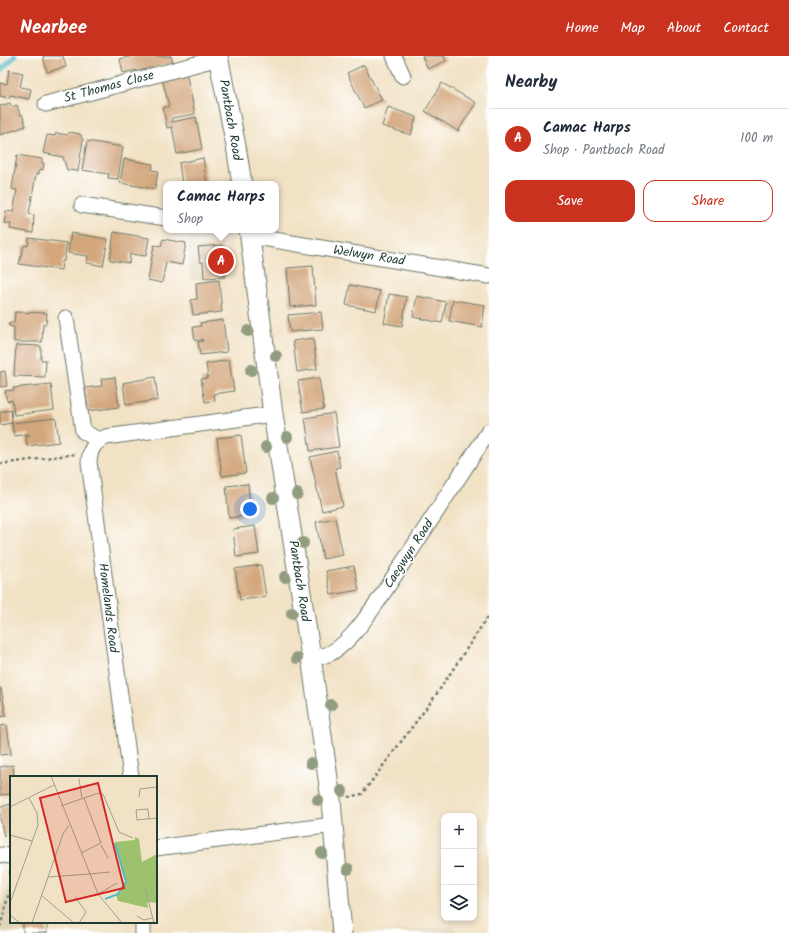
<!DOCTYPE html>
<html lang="en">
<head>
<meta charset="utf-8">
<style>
	body { margin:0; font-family:Kalam,sans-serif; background:#f6f6f7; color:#1f2937 }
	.controls { position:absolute; right:12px; bottom:12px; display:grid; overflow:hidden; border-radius:8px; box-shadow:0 2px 6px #0003 }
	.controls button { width:36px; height:36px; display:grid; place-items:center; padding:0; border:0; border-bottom:1px solid #e0e1e3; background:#fff; color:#1f2937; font:20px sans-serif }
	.you { position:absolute; left:250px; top:453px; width:14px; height:14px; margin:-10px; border:3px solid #fff; border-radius:50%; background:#1a73e8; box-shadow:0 0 0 6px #1a73e833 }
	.badge { display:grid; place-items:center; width:26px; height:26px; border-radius:50%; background:#c8321e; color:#fff; font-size:13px; font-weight:700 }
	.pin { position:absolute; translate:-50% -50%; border:2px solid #fff; box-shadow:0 1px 4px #0006 }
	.popup { position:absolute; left:163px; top:125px; width:116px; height:52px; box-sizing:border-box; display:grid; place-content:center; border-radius:8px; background:#fff; filter:drop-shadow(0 1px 3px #0005); font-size:13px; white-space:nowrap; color:#747a83 }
	.popup b { font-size:15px; color:#1f2937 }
	.popup::after { content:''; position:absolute; left:50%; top:100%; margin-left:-8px; border:8px solid transparent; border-top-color:#fff }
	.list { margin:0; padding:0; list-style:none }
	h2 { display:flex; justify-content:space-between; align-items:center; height:52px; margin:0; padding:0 16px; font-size:17px }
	h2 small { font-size:13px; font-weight:400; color:#747a83 }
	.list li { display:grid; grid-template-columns:26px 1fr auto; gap:12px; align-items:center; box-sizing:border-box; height:60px; padding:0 16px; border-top:1px solid #e0e1e3 }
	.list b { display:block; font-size:15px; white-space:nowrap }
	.list p { margin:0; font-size:13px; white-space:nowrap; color:#747a83 }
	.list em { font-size:13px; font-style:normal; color:#747a83 }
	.actions { display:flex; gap:8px; padding:12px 16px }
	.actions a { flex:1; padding:9px 0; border:1px solid #c8321e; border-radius:12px; text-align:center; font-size:14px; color:#c8321e }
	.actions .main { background:#c8321e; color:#fff }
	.icon { flex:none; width:22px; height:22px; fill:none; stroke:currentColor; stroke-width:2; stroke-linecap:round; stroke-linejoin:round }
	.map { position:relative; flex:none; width:489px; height:877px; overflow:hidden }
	header { display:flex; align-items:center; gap:24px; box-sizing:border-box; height:56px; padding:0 20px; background:#c8321e; color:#fff }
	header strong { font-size:19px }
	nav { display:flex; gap:22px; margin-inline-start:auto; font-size:14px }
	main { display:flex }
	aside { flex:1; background:#fff }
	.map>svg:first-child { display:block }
	.built { fill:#e1d3b5 }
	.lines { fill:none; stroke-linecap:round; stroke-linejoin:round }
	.stream { stroke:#51bdcc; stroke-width:5 }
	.building { fill:#d3a67c }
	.minor-casing { stroke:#697767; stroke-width:17 }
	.tertiary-casing { stroke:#697767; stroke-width:21 }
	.path { stroke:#697767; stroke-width:2.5; stroke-dasharray:3 3; stroke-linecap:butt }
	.minor { stroke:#fff; stroke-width:15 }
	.tertiary { stroke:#fff; stroke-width:19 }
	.tree { fill:#929d7f }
	.labels { text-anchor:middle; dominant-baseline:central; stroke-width:3; stroke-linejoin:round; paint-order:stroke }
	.street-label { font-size:13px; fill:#1f3d34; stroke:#fff }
	.inset-river { fill:none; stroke:#51bdcc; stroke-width:2 }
	.inset-road { fill:none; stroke:#9ea08b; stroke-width:1 }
	.view { fill:#d62828; fill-opacity:0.15; stroke:#d62828; stroke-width:2 }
	.inset-edge { fill:none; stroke:#1f3d34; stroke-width:2 }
</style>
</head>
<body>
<header>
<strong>Nearbee</strong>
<nav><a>Home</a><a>Map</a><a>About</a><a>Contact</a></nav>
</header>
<main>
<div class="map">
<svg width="489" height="877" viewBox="0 0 489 877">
	<rect width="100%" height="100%" fill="#fff"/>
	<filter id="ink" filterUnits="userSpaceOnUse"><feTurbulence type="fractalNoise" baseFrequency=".025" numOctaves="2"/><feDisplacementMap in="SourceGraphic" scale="8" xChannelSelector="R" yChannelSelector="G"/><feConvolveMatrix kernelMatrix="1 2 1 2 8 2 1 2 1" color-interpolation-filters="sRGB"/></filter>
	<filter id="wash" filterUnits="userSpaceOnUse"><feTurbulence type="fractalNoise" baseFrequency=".012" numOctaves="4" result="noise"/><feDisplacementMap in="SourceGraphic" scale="16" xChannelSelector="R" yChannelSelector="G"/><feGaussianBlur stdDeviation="0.9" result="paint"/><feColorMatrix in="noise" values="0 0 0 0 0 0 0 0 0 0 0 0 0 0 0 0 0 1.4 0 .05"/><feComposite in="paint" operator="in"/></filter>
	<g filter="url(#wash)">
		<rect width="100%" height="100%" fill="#f2e2c5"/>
		<g class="built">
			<path d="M187,174h12l32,5 5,42 -46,4z"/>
			<path d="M7,812h4v54h36v11h-47v-19l8,-31z"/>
			<path d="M454,870l1,7h-79z"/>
		</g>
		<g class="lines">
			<path class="stream" d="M0,15l15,-15"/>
		</g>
		<g id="blocks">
			<g class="building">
				<path d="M43,0h20l3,11 -19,5z"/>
				<path d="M133,0h38l2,7 -36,9 -1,-2 -13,3 -3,-14z"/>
				<path d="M422,0h22l2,5 -18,8z"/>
				<path d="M364,9l18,35 -18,8 -17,-35z"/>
				<path d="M9,14l14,3 -3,14 11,2 -2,10 -19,-4 -1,3 -9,-2v-13l7,1z"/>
				<path d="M186,16l9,42 -23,4v4l24,-5 6,32 -25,5 -5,-27 -5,1 -4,-20 6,-2 -7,-28z"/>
				<path d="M442,27l34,20 -18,28 -33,-20z"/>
				<path d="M10,47l2,4 5,-2 3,10 2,-1 4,12 -26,9v-29z"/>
				<path d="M388,51l28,10 -5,18 -29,-9z"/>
				<path d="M70,76l10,2 3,6 -5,31 -11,-1 -4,-13 -20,-4 4,-18 8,1 1,-3 11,2z"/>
				<path d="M87,85l36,6 -5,32 -10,-1 1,-4 -27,-4z"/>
				<path d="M17,99l25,4v4h2l-1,7 -3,-1 -1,5h-3l-7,40 5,1 -1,18 -23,-4 1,-5 -7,-1 2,-12 7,1 4,-22 -5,-1z"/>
				<path d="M203,102l4,26h-25l-3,-21z"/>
				<path d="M124,103l29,5 -1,6 6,1 -3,18 -35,-6z"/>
				<path d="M114,176l35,6 -3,18 -16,-2 -1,9 -19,-3z"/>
				<path d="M71,177l37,6 -5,27 -16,-3 1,-7 -20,-3z"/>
				<path d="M29,182l38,5 -3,18h-2l-1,9 -42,-6 5,-19 4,1z"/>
				<path d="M163,183l23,4 -4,22 -16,-3 -4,21 -14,-3 6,-35 7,1z"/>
				<path d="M222,189l3,32 -21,1 -1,-16h-3l-2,-15z"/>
				<path d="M313,210l3,39 -26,2 -3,-39z"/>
				<path d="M219,224l3,32 -29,3 -2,-15 6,-1 -1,-16z"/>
				<path d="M350,229l30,6 -4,20 -30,-6z"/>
				<path d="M389,238l18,3 -5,29 -18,-3z"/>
				<path d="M417,240l29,6 -4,21 -29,-6z"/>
				<path d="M453,244l32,5 -3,22 -33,-6z"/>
				<path d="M15,256l32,1 -1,11h-3l-1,18h-28v-15l-5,-1v-3h5z"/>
				<path d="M321,256l2,17 -33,3 -2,-17z"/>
				<path d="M223,264l4,32 -27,3 -2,-13 5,-1 -1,-2 -7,2 -2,-14 8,-1 -1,-3z"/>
				<path d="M313,282l4,31 -20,3 -4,-31z"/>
				<path d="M16,289l25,1v14h5l-1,17 -31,-1z"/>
				<path d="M229,304l5,31 -20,3 1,7 -10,1 -4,-23 7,-1 -2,-14z"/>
				<path d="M5,315l2,15 -7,1v-15z"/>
				<path d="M115,321l4,30 -31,4 -3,-23 17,-2 -1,-7z"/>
				<path d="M155,321l3,23 -32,5 -3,-22z"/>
				<path d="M319,322l5,31 -21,3 -5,-31z"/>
				<path d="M51,328l3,26 -40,5 -2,-15 -5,1 -2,-10 9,-1 -1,-2z"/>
				<path d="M11,354l1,13 -12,2v-13z"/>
				<path d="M334,357l5,34 -29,4 -5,-33z"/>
				<path d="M56,362l3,24 -32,4 -1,-9 4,-1 -1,-2 -15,2 -2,-13z"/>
				<path d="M241,379l5,38 -24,3 -5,-38z"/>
				<path d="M337,395l3,16 -5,1 8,38 -21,5 -12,-54z"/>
				<path d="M248,428l3,31 -22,3 -3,-32z"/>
				<path d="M335,462l8,37 -20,4 -7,-37z"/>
				<path d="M255,470l4,28 -23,3 -3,-28z"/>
				<path d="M261,509l5,32 -26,3 -5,-31z"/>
				<path d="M354,510l5,24 -28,5 -5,-24z"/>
				<path d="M0,632h1l5,28 -6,1z"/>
				<path d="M7,669l4,29 -11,1v-29z"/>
				<path d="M13,709l1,12h-3v17l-11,1v-28z"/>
				<path d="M11,748v30l-7,2 -4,-18v-11z"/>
				<rect x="23" y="866" width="24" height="11"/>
			</g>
		</g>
	</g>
	<g filter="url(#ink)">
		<use href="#blocks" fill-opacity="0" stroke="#697767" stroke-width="1"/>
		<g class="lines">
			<g class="minor-casing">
				<g id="minor">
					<path d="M394,0l9,20"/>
					<path d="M46,48l173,-46"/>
					<path d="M82,149l84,13"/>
					<path d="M250,180l239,40"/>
					<path d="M66,262l17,113 15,9"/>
					<path d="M311,601c5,-1 11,-1 15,-2 20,-7 40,-37 52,-54l111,-170"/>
					<path d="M131,721l-42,-315c1,-13 5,-20 17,-25l167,-23"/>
					<path d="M156,792l177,-23"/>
					<path d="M0,799l11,1"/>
					<path d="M143,877v-11"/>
				</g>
			</g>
			<g class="tertiary-casing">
				<g id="tertiary">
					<path d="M218,0l18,90 6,38"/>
					<path d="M249,174l24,184 38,243 20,143 11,133"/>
				</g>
			</g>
			<g class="path">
				<path d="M0,408l76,-10"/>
				<path d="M348,741l14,-3 74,-99 53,-80"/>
				<path d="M10,815l1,8"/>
				<path d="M0,871l11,-42"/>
			</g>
			<use href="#minor" class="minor"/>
			<use href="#tertiary" class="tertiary"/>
		</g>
		<g class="tree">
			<circle cx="248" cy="275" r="6"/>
			<circle cx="276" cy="300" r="6"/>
			<circle cx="251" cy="314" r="6"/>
			<circle cx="287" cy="381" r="6"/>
			<circle cx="266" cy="391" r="6"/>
			<circle cx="297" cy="438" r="6"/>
			<circle cx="273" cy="442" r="6"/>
			<circle cx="303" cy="487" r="6"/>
			<circle cx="285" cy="521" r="6"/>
			<circle cx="292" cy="557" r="6"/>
			<circle cx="297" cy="602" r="6"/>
			<circle cx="331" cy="649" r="6"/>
			<circle cx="311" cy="707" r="6"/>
			<circle cx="342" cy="735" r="6"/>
			<circle cx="318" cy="744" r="6"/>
			<circle cx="322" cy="797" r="6"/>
			<circle cx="348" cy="813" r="6"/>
		</g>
	</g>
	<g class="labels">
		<g class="street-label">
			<text transform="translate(109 31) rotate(-15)">St Thomas Close</text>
			<text transform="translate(230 64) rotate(80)">Pantbach Road</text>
			<text transform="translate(369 200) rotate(9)">Welwyn Road</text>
			<text transform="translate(409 498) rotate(-57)">Caegwyn Road</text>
			<text transform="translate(299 525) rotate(81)">Pantbach Road</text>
			<text transform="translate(108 552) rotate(83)">Homelands Road</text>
		</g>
	</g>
	<g transform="translate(10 720)">
		<rect width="147" height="147" fill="#f2e2c5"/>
		<path d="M125,61l4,2 3,23 15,-8v49l-10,-1 1,6 -30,-7 -2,-6 10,-13 -11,-40 20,-2z" fill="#9cc26d"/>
		<path class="inset-river" d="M95,123l13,-5 8,-12 -11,-39"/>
		<path class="inset-road" d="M41,0l47,118 24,29M69,3l3,19M129,21l1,-8 17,-2M74,22l15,-5 4,1 16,38 14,6M51,30l23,-8 17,45 -20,10M0,31l44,-22M139,43l-1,-10 -12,1 1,10 20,-2M0,59l22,6M91,69l7,13M79,98l21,-2M38,101l41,-3M135,112l9,35M88,118l19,-11M31,119l33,28M65,121l11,15 -7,11M0,127l28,-78 -1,-12 -8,-15M0,139l10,8M127,140l7,4 8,-2M22,147l31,-89 6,-9"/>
		<path class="view" d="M88,7l26,105 -58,14 -26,-104z"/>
		<rect width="147" height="147" class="inset-edge"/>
	</g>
</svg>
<div class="controls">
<button>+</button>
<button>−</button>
<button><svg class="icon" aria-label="layers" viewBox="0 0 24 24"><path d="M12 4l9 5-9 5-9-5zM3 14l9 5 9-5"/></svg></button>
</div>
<div class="you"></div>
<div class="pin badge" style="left:221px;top:205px">A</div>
<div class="popup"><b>Camac Harps</b>Shop</div>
</div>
<aside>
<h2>Nearby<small></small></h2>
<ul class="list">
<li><span class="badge">A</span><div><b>Camac Harps</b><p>Shop · Pantbach Road</p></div><em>100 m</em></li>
</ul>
<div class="actions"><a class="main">Save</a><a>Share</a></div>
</aside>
</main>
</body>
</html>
